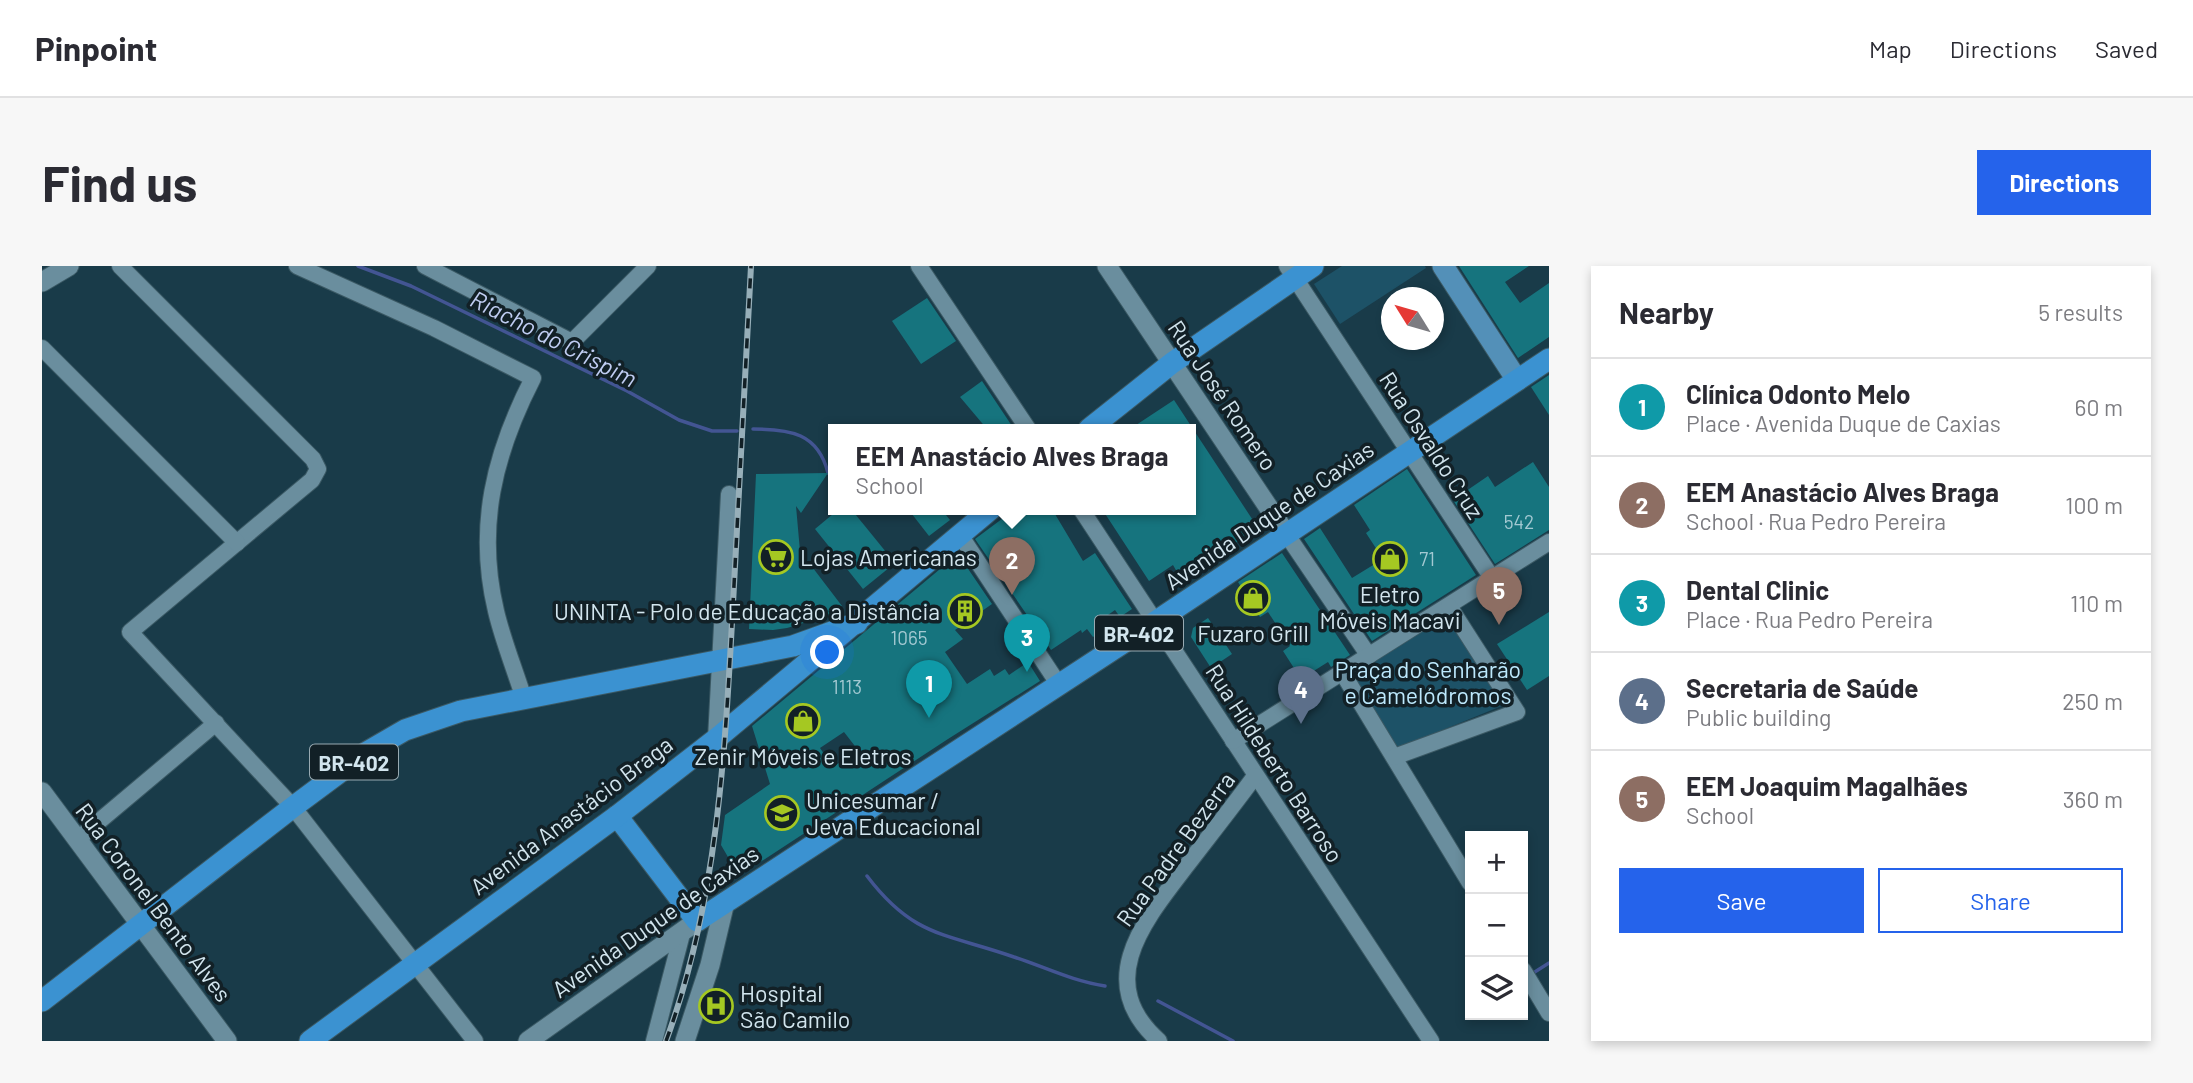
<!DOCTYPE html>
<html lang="en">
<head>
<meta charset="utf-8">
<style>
	body { margin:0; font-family:Barlow,sans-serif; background:#f7f7f7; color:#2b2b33 }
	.controls { position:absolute; right:21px; bottom:21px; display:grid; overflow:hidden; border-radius:0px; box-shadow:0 4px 10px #0003 }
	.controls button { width:63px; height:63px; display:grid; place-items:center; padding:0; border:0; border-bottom:2px solid #e1e1e2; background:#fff; color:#2b2b33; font:35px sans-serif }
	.compass { position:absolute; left:1339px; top:21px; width:63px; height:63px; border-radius:50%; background:#fff; box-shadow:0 4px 10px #0003; rotate:307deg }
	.you { position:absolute; left:786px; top:387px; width:24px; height:24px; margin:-18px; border:5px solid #fff; border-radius:50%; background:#1a73e8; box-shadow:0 0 0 10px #1a73e833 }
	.badge { display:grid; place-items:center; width:46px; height:46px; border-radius:50%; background:#2563eb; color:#fff; font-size:23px; font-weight:700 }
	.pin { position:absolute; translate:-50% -58px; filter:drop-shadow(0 2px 4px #0008) }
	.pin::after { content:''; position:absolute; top:37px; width:24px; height:21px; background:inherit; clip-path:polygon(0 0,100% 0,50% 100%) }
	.popup { position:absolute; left:786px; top:158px; width:368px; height:91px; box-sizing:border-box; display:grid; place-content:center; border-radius:0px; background:#fff; filter:drop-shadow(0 2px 5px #0005); font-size:23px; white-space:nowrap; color:#7c7c81 }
	.popup b { font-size:26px; color:#2b2b33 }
	.popup::after { content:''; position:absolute; left:50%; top:100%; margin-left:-14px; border:14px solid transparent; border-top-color:#fff }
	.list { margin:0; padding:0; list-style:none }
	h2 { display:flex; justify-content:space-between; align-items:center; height:91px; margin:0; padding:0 28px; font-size:30px }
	h2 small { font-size:23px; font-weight:400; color:#7c7c81 }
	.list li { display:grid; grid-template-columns:46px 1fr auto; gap:21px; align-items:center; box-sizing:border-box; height:98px; padding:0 28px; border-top:2px solid #e1e1e2 }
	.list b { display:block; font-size:26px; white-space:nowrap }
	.list p { margin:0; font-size:23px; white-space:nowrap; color:#7c7c81 }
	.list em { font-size:23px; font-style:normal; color:#7c7c81 }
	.actions { display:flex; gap:14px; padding:21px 28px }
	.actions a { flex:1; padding:16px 0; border:2px solid #2563eb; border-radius:0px; text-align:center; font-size:24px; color:#2563eb }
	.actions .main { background:#2563eb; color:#fff }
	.icon { flex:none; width:38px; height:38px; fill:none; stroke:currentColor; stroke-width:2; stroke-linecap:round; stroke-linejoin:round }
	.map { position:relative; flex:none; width:1507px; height:775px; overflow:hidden; border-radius:0px }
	header { display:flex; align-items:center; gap:42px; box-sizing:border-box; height:98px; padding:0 35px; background:#fff; border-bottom:2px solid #e1e1e2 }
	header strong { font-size:33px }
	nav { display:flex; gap:38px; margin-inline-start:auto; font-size:24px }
	.intro { display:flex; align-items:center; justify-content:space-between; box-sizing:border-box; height:168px; padding:0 42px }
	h1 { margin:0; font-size:49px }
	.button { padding:18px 32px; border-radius:0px; background:#2563eb; color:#fff; font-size:24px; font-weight:700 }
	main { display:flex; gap:42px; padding:0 42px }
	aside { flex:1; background:#fff; border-radius:0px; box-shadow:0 4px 10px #0003 }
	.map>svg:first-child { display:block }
	.green { fill:#1d5267 }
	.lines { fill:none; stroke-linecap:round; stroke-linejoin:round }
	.stream { stroke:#435593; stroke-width:3.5 }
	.building { fill:#16747e; fill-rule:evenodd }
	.minor-casing { stroke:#3b5964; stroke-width:18 }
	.tertiary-casing { stroke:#3b5964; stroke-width:21 }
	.secondary-casing { stroke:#3b5964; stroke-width:23 }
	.primary-casing { stroke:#3b5964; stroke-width:23 }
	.minor { stroke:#6a8e9e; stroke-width:16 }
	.tertiary { stroke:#6a8e9e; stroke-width:19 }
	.secondary { stroke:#5390b8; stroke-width:21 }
	.primary { stroke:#3b92d1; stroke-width:21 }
	.rail-casing { stroke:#97afb9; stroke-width:6 }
	.rail { stroke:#122026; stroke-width:3.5; stroke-dasharray:10; stroke-linecap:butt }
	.labels { text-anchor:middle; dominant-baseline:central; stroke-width:7; stroke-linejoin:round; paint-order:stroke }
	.number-label { font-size:19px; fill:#a3c9d2 }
	.shield { fill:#122026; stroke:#98aab2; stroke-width:2 }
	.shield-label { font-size:21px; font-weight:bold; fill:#d2e5ee }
	.street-label { font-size:23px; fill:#d2e5ee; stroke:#122026 }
	.poi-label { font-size:23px; fill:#d2e5ee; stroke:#122026; text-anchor:start }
	.park-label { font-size:23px; fill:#bde9fd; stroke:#122026 }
	.water-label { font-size:24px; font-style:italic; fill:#c0cdf2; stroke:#122026 }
</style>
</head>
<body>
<header>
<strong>Pinpoint</strong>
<nav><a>Map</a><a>Directions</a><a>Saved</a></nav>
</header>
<div class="intro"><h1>Find us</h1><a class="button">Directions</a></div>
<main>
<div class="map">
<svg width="1507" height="775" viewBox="0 0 1507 775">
	<rect width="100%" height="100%" fill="#193b49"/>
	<g class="green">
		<path d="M1300,0h83l1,2 -86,56 -26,-40z"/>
		<path d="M1404,348l58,91 -108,44 -46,-74z"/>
	</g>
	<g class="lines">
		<g class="stream">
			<path d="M316,0l53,20 216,105 52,29 33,11h25"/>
			<path d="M711,163c37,0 65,4 75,44"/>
			<path d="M825,610c47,62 79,57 147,81 31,10 58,24 91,29"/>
			<path d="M1488,709l19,-12"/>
			<path d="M1116,735l75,40"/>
		</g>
	</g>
	<g class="building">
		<path d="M1417,0h70l-24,16 15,21 29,-20v54l-31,21z"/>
		<path d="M885,32l29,43 -35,23 -29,-43z"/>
		<path d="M1507,109v40l-18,-28z"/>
		<path d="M940,115l32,48h-27l-27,-32z"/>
		<path d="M1132,134l84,128 -77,51 -8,-14 -24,16 -47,-72h89v-80h-61z"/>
		<path d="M1491,196l16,25v43l-54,34 -42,-64 35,-24 7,11z"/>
		<path d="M1365,203l69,106 -104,66 -68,-102 16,-11 32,50 31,-19 -17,-26 4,-3 -16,-25z"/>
		<path d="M786,207l-27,40 -5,-7 4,45 42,55 -13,10 -3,-4 -25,12 -14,4 -14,2 -24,-1 7,-155z"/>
		<path d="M797,243h12l44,54 -32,26 -48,-60z"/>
		<path d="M866,243h33l9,11 -21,16z"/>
		<path d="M988,243h22l31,52 12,-8 37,56 -12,8 -5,-7 -17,12 5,8 -10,7 -6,-8 -5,4 -1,-3 -30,20 -76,-111 39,-29 5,8z"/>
		<path d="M1240,287l68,102 -19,12 -3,-5 -27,17 -18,-28 7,-5 -22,-34 -8,5 -22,-35z"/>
		<path d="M916,288l34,50 -37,26 8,9 -18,13 22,32 23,-15 4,7 11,-7 4,6 19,-13 12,19 -92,58 -209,137 -18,-31 4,-30 45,-31 -18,-58zM802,466l14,18 -25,17 -13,-19z"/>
		<path d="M1507,346v64l-22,14 -30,-46z"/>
		<path d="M1166,352l24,36 -21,14 -20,-31 2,-9z"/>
	</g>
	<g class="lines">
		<g class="minor-casing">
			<g id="minor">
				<path d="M78,0l193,193 5,10 -6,11 -182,152 163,175 182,234"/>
				<path d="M255,0l137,62 99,50c-39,76 -57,149 -37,233 7,30 19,59 28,88"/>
				<path d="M383,0l147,76 76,-76"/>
				<path d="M877,0l109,163"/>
				<path d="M1245,0l205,312"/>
				<path d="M0,82l195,195"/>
				<path d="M1039,243l350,532"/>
				<path d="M918,269l99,150"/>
				<path d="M1245,269l82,121"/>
				<path d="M1300,406l128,211"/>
				<path d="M674,473l13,-245"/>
				<path d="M1191,475l316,-199"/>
				<path d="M1352,491l123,-45 -68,-106"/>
				<path d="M36,573l138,-116"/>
				<path d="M1481,704l26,43"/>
				<path d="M612,775l29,-111"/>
				<path d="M1117,775c-67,-60 -14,-121 28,-176 23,-30 46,-59 68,-89"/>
			</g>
		</g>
		<g class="tertiary-casing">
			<g id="tertiary">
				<path d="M1065,0l180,269"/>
				<path d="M0,16l27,-16"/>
				<path d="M0,526l185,249"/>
				<path d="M486,775l169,-120"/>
				<path d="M643,775l25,-76 15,-63"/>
			</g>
		</g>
		<g class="secondary-casing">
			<path id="secondary" d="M1401,0l74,114"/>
		</g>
		<g class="primary-casing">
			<g id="primary">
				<path d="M1047,163l83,-66 141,-97"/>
				<path d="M575,550l80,105 458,-299 394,-263"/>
				<path d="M0,735l251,-194 74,-55 38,-22 56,-19 332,-65 64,-23"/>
				<path d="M268,775l307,-225 99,-77 275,-230"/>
			</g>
		</g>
		<use href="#minor" class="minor"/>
		<use href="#tertiary" class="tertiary"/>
		<use href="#secondary" class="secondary"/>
		<use href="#primary" class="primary"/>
		<g class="rail-casing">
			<path id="rail" d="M624,775c52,-141 59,-289 67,-437 6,-113 12,-225 18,-338"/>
		</g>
		<use href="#rail" class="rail"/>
	</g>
	<defs>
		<g id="supermarket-ring" transform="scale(1.75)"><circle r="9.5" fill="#122026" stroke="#a5c822" stroke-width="1.5"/><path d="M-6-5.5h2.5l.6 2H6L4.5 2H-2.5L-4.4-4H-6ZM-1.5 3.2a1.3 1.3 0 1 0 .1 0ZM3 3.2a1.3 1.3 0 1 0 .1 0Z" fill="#a5c822"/></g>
		<g id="shop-ring" transform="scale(1.75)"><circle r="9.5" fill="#122026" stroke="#a5c822" stroke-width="1.5"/><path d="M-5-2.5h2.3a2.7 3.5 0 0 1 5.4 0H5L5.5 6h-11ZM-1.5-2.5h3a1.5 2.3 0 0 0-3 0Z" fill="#a5c822"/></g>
		<g id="building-ring" transform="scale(1.75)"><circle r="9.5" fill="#122026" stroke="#a5c822" stroke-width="1.5"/><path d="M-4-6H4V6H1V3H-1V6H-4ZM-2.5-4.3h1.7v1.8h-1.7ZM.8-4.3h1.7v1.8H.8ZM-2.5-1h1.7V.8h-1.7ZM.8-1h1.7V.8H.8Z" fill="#a5c822"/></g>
		<g id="university-ring" transform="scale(1.75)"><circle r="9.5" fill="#122026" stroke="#a5c822" stroke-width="1.5"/><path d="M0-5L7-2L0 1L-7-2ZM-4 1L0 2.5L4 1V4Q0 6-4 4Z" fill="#a5c822"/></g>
		<g id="hospital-ring" transform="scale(1.75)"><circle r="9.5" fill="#122026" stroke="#a5c822" stroke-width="1.5"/><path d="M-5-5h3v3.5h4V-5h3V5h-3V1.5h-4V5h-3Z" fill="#a5c822"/></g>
	</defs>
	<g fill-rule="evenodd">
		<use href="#supermarket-ring" x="734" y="291"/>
		<use href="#shop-ring" x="1348" y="293"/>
		<use href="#shop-ring" x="1211" y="332"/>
		<use href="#building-ring" x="923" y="345"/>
		<use href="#shop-ring" x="761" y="455"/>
		<use href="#university-ring" x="740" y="547"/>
		<use href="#hospital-ring" x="674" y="740"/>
	</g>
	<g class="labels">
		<g class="number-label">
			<text x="1477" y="255">542</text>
			<text x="1385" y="292">71</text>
			<text x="867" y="371">1065</text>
			<text x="805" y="420">1113</text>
		</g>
		<g class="shield">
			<rect x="1053" y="349.5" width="88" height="35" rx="5"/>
			<rect x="268" y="478.5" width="88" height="35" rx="5"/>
		</g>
		<g class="shield-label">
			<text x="1097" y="367">BR-402</text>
			<text x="312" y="496">BR-402</text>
		</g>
		<g class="street-label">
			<text transform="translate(1181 129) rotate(56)">Rua José Romero</text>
			<text transform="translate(1390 179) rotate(57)">Rua Osvaldo Cruz</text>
			<text transform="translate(1227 249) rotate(-34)">Avenida Duque de Caxias</text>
			<text transform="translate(1233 497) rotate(57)">Rua Hildeberto Barroso</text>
			<text transform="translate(529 549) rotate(-37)">Avenida Anastácio Braga</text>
			<text transform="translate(1133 583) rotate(-54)">Rua Padre Bezerra</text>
			<text transform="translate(112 636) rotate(53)">Rua Coronel Bento Alves</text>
			<text transform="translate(613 655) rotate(-35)">Avenida Duque de Caxias</text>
		</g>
		<g class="poi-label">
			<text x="758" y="291">Lojas Americanas</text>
			<text x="1348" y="328" text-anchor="middle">Eletro<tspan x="1348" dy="26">Móveis Macavi</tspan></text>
			<text x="898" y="345" text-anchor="end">UNINTA - Polo de Educação a Distância</text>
			<text x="1211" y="367" text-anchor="middle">Fuzaro Grill</text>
			<text x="761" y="490" text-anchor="middle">Zenir Móveis e Eletros</text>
			<text x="764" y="534">Unicesumar /<tspan x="764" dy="26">Jeva Educacional</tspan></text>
			<text x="698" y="727">Hospital<tspan x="698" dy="26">São Camilo</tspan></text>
		</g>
		<g class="park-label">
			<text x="1386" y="403">Praça do Senharão<tspan x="1386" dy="26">e Camelódromos</tspan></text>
		</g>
		<g class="water-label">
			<text transform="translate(512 72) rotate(27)">Riacho do Crispim</text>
		</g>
	</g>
</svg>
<div class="controls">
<button>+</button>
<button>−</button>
<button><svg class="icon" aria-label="layers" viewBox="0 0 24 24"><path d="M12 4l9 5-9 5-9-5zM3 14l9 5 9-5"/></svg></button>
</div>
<svg class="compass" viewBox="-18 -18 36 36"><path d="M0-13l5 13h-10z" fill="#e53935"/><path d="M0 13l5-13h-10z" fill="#7c7c81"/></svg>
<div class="you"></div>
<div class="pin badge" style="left:887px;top:452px;background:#0f9aa8">1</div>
<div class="pin badge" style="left:970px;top:329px;background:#8d6e63">2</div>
<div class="popup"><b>EEM Anastácio Alves Braga</b>School</div>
<div class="pin badge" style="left:985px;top:406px;background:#0f9aa8">3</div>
<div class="pin badge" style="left:1259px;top:458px;background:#5c6f8a">4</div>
<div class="pin badge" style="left:1457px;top:359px;background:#8d6e63">5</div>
</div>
<aside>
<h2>Nearby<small>5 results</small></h2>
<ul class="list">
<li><span class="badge" style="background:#0f9aa8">1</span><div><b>Clínica Odonto Melo</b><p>Place · Avenida Duque de Caxias</p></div><em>60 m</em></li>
<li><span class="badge" style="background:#8d6e63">2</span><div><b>EEM Anastácio Alves Braga</b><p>School · Rua Pedro Pereira</p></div><em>100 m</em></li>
<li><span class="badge" style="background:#0f9aa8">3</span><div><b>Dental Clinic</b><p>Place · Rua Pedro Pereira</p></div><em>110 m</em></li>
<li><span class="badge" style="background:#5c6f8a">4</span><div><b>Secretaria de Saúde</b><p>Public building</p></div><em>250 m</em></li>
<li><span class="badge" style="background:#8d6e63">5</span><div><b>EEM Joaquim Magalhães</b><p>School</p></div><em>360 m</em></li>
</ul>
<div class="actions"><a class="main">Save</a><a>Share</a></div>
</aside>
</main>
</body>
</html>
